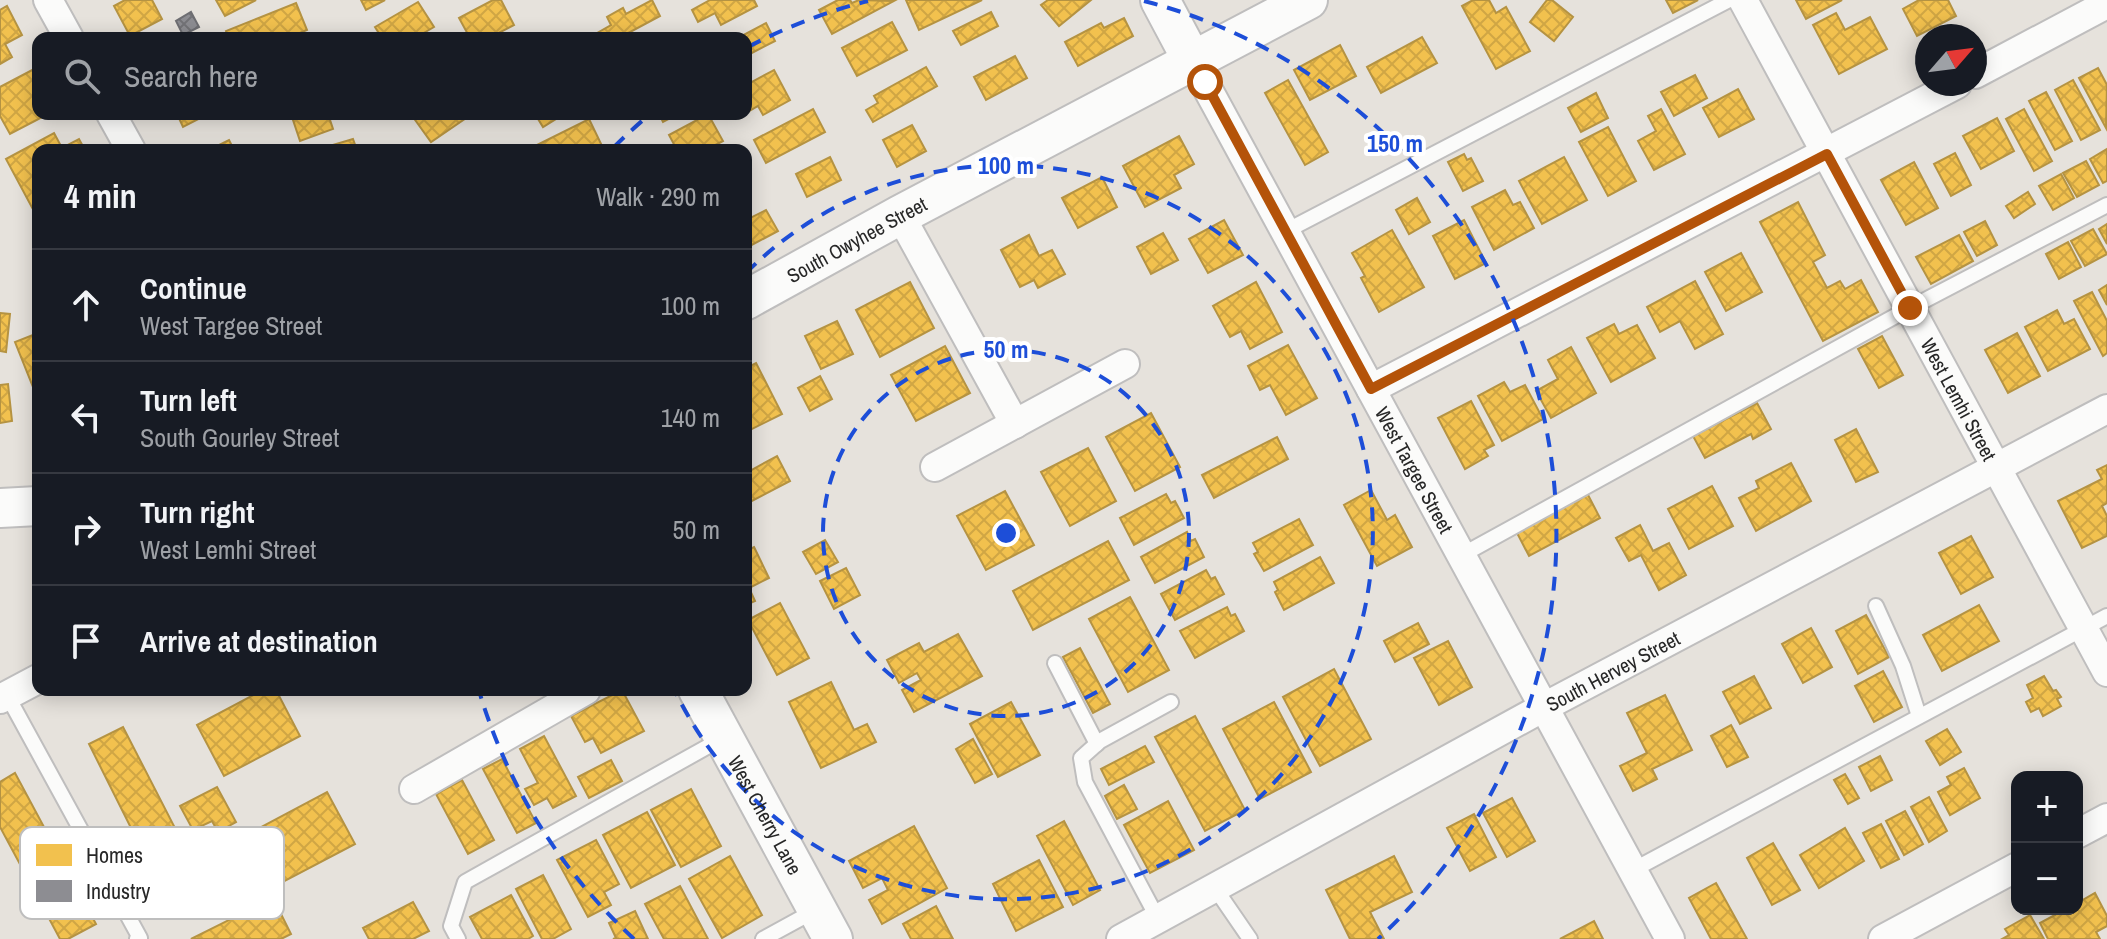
<!DOCTYPE html>
<html lang="en">
<head>
<meta charset="utf-8">
<style>
	body { margin:0; font-family:"Archivo Narrow",sans-serif; background:#242831; color:#f1f3f6 }
	.controls { position:absolute; right:24px; bottom:24px; display:grid; overflow:hidden; border-radius:16px; box-shadow:0 4px 20px #0003 }
	.controls button { width:72px; height:72px; display:grid; place-items:center; padding:0; border:0; border-bottom:2px solid #363941; background:#171b24; color:#f1f3f6; font:40px sans-serif }
	.compass { position:absolute; left:1915px; top:24px; width:72px; height:72px; border-radius:50%; background:#171b24; box-shadow:0 4px 20px #0003; rotate:62deg }
	.stop { position:absolute; width:24px; height:24px; margin:-18px; border:6px solid #b45309; border-radius:50%; background:#fff }
	.stop.end { background:#b45309; border-color:#fff; box-shadow:0 2px 8px #0008 }
	.list { margin:0; padding:0; list-style:none }
	h2 { display:flex; justify-content:space-between; align-items:center; height:104px; margin:0; padding:0 32px; font-size:34px }
	h2 small { font-size:26px; font-weight:400; color:#9ea1a6 }
	.list li { display:grid; grid-template-columns:52px 1fr auto; gap:24px; align-items:center; box-sizing:border-box; height:112px; padding:0 32px; border-top:2px solid #363941 }
	.list b { display:block; font-size:30px; white-space:nowrap }
	.list p { margin:0; font-size:26px; white-space:nowrap; color:#9ea1a6 }
	.list em { font-size:26px; font-style:normal; color:#9ea1a6 }
	.icon { flex:none; width:44px; height:44px; fill:none; stroke:currentColor; stroke-width:2; stroke-linecap:round; stroke-linejoin:round }
	.map { position:relative; flex:none; width:2107px; height:939px; overflow:hidden }
	.search { position:absolute; background:#171b24; box-shadow:0 4px 20px #0003; left:32px; top:32px; width:720px; height:88px; display:flex; align-items:center; gap:20px; box-sizing:border-box; padding:0 28px; border-radius:16px; color:#9ea1a6; font-size:30px }
	.panel { position:absolute; background:#171b24; box-shadow:0 4px 20px #0003; left:32px; top:144px; width:720px; height:552px; border-radius:16px }
	.map>svg:first-child { display:block }
	.homes { fill:url(#homes-cross-hatch); stroke:#b59342; stroke-width:2 }
	.industry { fill:url(#industry-cross-hatch); stroke:#6e6e72; stroke-width:2 }
	.lines { fill:none; stroke-linecap:round; stroke-linejoin:round }
	.lane-casing { stroke:#bfbebe; stroke-width:18 }
	.street-casing { stroke:#bfbebe; stroke-width:32 }
	.secondary-casing { stroke:#bfbebe; stroke-width:42 }
	.lane { stroke:#fbfbfa; stroke-width:14 }
	.street { stroke:#fbfbfa; stroke-width:28 }
	.secondary { stroke:#fbfbfa; stroke-width:38 }
	.route { stroke:#b45309; stroke-width:10 }
	.ring { fill:none; stroke:#1d4ed8; stroke-width:4; stroke-dasharray:14 10 }
	.labels { text-anchor:middle; dominant-baseline:central; stroke-width:8; stroke-linejoin:round; paint-order:stroke }
	.street-label { font-size:20px; fill:#272727; stroke:#fff }
	.key { fill:#fff; stroke:#bebebe; stroke-width:2 }
	.key-label { font-size:22px; fill:#272727 }
	.centre { fill:#1d4ed8; stroke:#fff; stroke-width:4 }
	.ring-label { font-size:24px; text-anchor:middle; font-weight:bold; fill:#1d4ed8; stroke:#fff; stroke-width:8; stroke-linejoin:round; paint-order:stroke }
</style>
</head>
<body>
<div class="map">
<svg width="2107" height="939" viewBox="0 0 2107 939">
	<defs>
		<pattern id="homes-cross-hatch" width="8" height="8" patternUnits="userSpaceOnUse" patternTransform="scale(2)"><rect width="8" height="8" fill="#f2c14e"/><path d="M0 0l8 8M0 8l8-8" fill="none" stroke="#d0a644"/></pattern>
		<pattern id="industry-cross-hatch" width="8" height="8" patternUnits="userSpaceOnUse" patternTransform="scale(2)"><rect width="8" height="8" fill="#8d8d92"/><path d="M0 0l8 8M0 8l8-8" fill="none" stroke="#737377"/></pattern>
	</defs>
	<rect width="100%" height="100%" fill="#e6e2dc"/>
	<g class="homes">
		<path d="M125,0h27l10,19 -32,17 -16,-30z"/>
		<path d="M216,0h40l-31,16z"/>
		<path d="M361,0h24l-19,10z"/>
		<path d="M493,0h8l13,25 -25,13h-19l-11,-20z"/>
		<path d="M652,0l8,16 -41,22h-19l-3,-5 14,-8 -4,-8 16,-9 3,6z"/>
		<path d="M710,0h44l3,6 -36,19 -6,-12 -17,9 -6,-12z"/>
		<path d="M838,0h12l2,3 7,-3 35,1 -62,33 -13,-24z"/>
		<path d="M906,0h76l-63,30z"/>
		<path d="M1048,0h43l-32,26 -18,-21z"/>
		<path d="M1473,0h16l7,13 10,-6 24,44 -34,18 -34,-63z"/>
		<path d="M1547,0h5l21,17 -19,24 -24,-19z"/>
		<path d="M1666,0h32l-25,13z"/>
		<path d="M1796,0h46l-36,19z"/>
		<path d="M1919,0h29l8,16 -39,20 -14,-27z"/>
		<path d="M418,2l16,25 -19,11h-33l-7,-11z"/>
		<path d="M296,3l11,27 -19,8h-60l-2,-7z"/>
		<path d="M7,6l15,29 -17,9 7,13 -12,7v-54z"/>
		<path d="M991,12l7,14 -37,19 -8,-14z"/>
		<path d="M1836,13l9,17 25,-13 17,32 -48,25 -26,-49z"/>
		<path d="M1124,18l9,18 -55,30 -13,-24 36,-19 3,5z"/>
		<path d="M892,22l15,28 -50,26 -15,-28z"/>
		<path d="M766,23l9,18 -29,15v-18h-8z"/>
		<path d="M1422,37l15,26 -56,30 -14,-26z"/>
		<path d="M1340,45l16,31 -46,24 -16,-30z"/>
		<path d="M1015,56l12,22 -41,22 -12,-23z"/>
		<path d="M38,67v47h10l-38,20 -10,-18v-29z"/>
		<path d="M926,67l11,19 -64,36 -7,-12 12,-7 -4,-7z"/>
		<path d="M2098,68l9,17 -1,43 -27,-50z"/>
		<path d="M774,70l16,30 -27,15 -5,-9 -12,7v-28z"/>
		<path d="M1695,75l12,23 -33,18 -13,-24z"/>
		<path d="M1288,80l40,72 -23,13 -40,-72z"/>
		<path d="M2073,80l27,50 -19,10 -26,-50z"/>
		<path d="M1738,89l16,30 -35,18 -16,-29z"/>
		<path d="M2046,92l26,49 -17,9 -26,-49z"/>
		<path d="M1596,93l12,25 -27,14 -13,-24z"/>
		<path d="M813,109l12,23 -59,31 -12,-23z"/>
		<path d="M1661,109l24,45 -31,16 -16,-29 18,-10 -8,-15z"/>
		<path d="M2024,109l28,52 -18,10 -28,-52z"/>
		<path d="M177,114h31l-25,13z"/>
		<path d="M291,114h37l5,15 -33,12z"/>
		<path d="M417,114h55l-41,28 -18,-25z"/>
		<path d="M535,114h29l-21,13z"/>
		<path d="M659,114h19l-15,8z"/>
		<path d="M708,114l15,27 -17,9h-29l-8,-15z"/>
		<path d="M1997,118l17,33 -33,18 -18,-33z"/>
		<path d="M589,119l15,31h-77z"/>
		<path d="M912,125l14,26 -29,16 -14,-27z"/>
		<path d="M1608,127l28,54 -28,15 -29,-54z"/>
		<path d="M54,133l8,15 17,-9 6,11h-47v64l-2,1 -30,-56z"/>
		<path d="M1179,136l15,28 -20,11 7,13 -36,19 -22,-41z"/>
		<path d="M353,139l4,11h-41z"/>
		<path d="M229,140l5,10h-25z"/>
		<path d="M2107,149v32l-4,2 -13,-24z"/>
		<path d="M1955,153l16,32 -20,11 -17,-32z"/>
		<path d="M1464,154l3,6 4,-2 12,23 -20,10 -15,-29z"/>
		<path d="M830,157l11,23 -34,17 -11,-23z"/>
		<path d="M1564,157l23,43 -45,24 -23,-43z"/>
		<path d="M2086,161l13,24 -22,12 -14,-24z"/>
		<path d="M1914,162l24,46 -32,17 -25,-45z"/>
		<path d="M2061,174l13,24 -21,12 -14,-24z"/>
		<path d="M1102,177l15,30 -39,21 -16,-30z"/>
		<path d="M1505,190l8,15 7,-3 14,26 -40,22 -22,-43z"/>
		<path d="M2028,192l7,12 -21,14 -8,-12z"/>
		<path d="M1417,198l13,24 -21,12 -13,-24z"/>
		<path d="M1798,202l27,53 -12,7 14,26 13,-7 5,8 16,-9 17,32 -55,29 -63,-119z"/>
		<path d="M766,210l12,21 -32,17v-28z"/>
		<path d="M1224,220l19,35 -35,18 -19,-34z"/>
		<path d="M1464,220l22,43 -31,16 -22,-43z"/>
		<path d="M1985,221l12,24 -20,11 -13,-24z"/>
		<path d="M2107,224v20l-8,-15z"/>
		<path d="M2093,229l14,25 -22,12 -14,-25z"/>
		<path d="M1392,230l32,57 -45,25 -18,-34 4,-2 -13,-23z"/>
		<path d="M1163,233l15,27 -27,14 -14,-27z"/>
		<path d="M1029,235l10,21 13,-6 13,24 -27,14 -4,-8 -14,7 -19,-37z"/>
		<path d="M1959,235l14,26 -42,23 -15,-27z"/>
		<path d="M2068,242l13,25 -22,12 -13,-25z"/>
		<path d="M1741,253l21,39 -36,19 -21,-39z"/>
		<path d="M1695,281l28,53 -28,15 -15,-28 -20,11 -13,-25z"/>
		<path d="M910,282l24,46 -54,29 -24,-47z"/>
		<path d="M1256,282l26,50 -32,17 -9,-18 -11,6 -17,-31z"/>
		<path d="M2107,285v20l-8,-15z"/>
		<path d="M2092,292l15,29v32l-4,3 -29,-55z"/>
		<path d="M2057,310l7,14 10,-5 16,30 -42,22 -23,-44z"/>
		<path d="M0,313l10,1 -4,38 -6,-1z"/>
		<path d="M837,321l16,33 -32,15 -16,-33z"/>
		<path d="M1614,324l5,10 18,-9 18,33 -44,24 -24,-44z"/>
		<path d="M38,333v58l-3,1 -20,-50z"/>
		<path d="M2017,333l23,43 -32,17 -23,-43z"/>
		<path d="M1882,336l21,39 -24,13 -21,-39z"/>
		<path d="M1288,345l29,53 -31,17 -16,-30 -10,5 -12,-24z"/>
		<path d="M945,346l25,47 -54,28 -25,-46z"/>
		<path d="M1571,347l25,46 -45,25 -15,-27 22,-12 -10,-19z"/>
		<path d="M756,363l26,51 -36,18v-64z"/>
		<path d="M820,376l12,23 -22,12 -12,-23z"/>
		<path d="M1504,382l6,10 15,-7 18,34 -41,22 -24,-45z"/>
		<path d="M8,384l4,37 -12,2v-38z"/>
		<path d="M1471,401l23,44 -10,5 4,6 -23,13 -27,-51z"/>
		<path d="M1757,403l14,26 -18,10 -2,-5 -46,24 -12,-22z"/>
		<path d="M1151,413l29,54 -45,24 -29,-54z"/>
		<path d="M1856,429l22,43 -22,10 -21,-42z"/>
		<path d="M1277,437l11,22 -74,39 -12,-23z"/>
		<path d="M1088,448l28,53 -46,25 -29,-54z"/>
		<path d="M777,456l13,25 -44,23v-31z"/>
		<path d="M1791,463l20,38 -55,30 -17,-33 20,-10 -3,-7z"/>
		<path d="M2107,465v38l-5,3 5,10v20l-25,12 -24,-47 44,-22 -5,-9z"/>
		<path d="M1712,486l21,40 -44,23 -21,-40z"/>
		<path d="M1371,490l16,30 8,-5 17,32 -35,19 -33,-61z"/>
		<path d="M1005,491l29,54 -48,25 -29,-54z"/>
		<path d="M1587,493l13,25 -71,38 -13,-25z"/>
		<path d="M1166,494l5,9 4,-2 9,17 -50,27 -14,-27z"/>
		<path d="M1299,519l14,26 -49,26 -10,-17 4,-2 -5,-9z"/>
		<path d="M1640,525l13,26 16,-8 17,32 -27,15 -18,-35 -12,6 -13,-23z"/>
		<path d="M1187,532l4,9 4,-2 9,18 -49,26 -14,-26z"/>
		<path d="M1971,536l22,41 -32,17 -22,-41z"/>
		<path d="M825,540l13,22 -22,12 -13,-22z"/>
		<path d="M1108,541l21,39 -96,50 -20,-39z"/>
		<path d="M754,547l15,31 -20,10 6,13 -9,4v-54z"/>
		<path d="M1320,557l14,26 -50,27 -9,-18 3,-2 -4,-8z"/>
		<path d="M846,568l14,27 -26,14 -14,-28z"/>
		<path d="M1206,570l5,9 4,-2 9,17 -49,26 -14,-26z"/>
		<path d="M1130,597l39,73 -41,22 -39,-73z"/>
		<path d="M780,603l29,55 -32,17 -29,-55z"/>
		<path d="M1979,605l20,36 -57,30 -19,-36z"/>
		<path d="M1227,607l4,9 4,-2 9,17 -49,27 -15,-27z"/>
		<path d="M1866,615l23,42 -31,17 -22,-43z"/>
		<path d="M1418,623l11,21 -34,18 -11,-21z"/>
		<path d="M1811,628l21,39 -29,16 -21,-39z"/>
		<path d="M958,634l24,42 -68,36 -12,-22 19,-10 -4,-7 -18,10 -12,-23 32,-17 5,9z"/>
		<path d="M1448,641l24,46 -33,18 -25,-47z"/>
		<path d="M1080,648l30,56 -17,9 -30,-56z"/>
		<path d="M1334,669l37,70 -51,27 -37,-69z"/>
		<path d="M1883,671l19,36 -28,15 -19,-36z"/>
		<path d="M1754,676l17,32 -31,16 -17,-32z"/>
		<path d="M2044,676l9,15 3,-1 5,7 -4,2 4,7 -18,10 -4,-8 -8,4 -5,-10 7,-4 -6,-13z"/>
		<path d="M831,682l23,48 13,-6 9,18 -55,26 -32,-66z"/>
		<path d="M263,690h13l24,46 -76,40 -27,-51z"/>
		<path d="M622,690l22,41 -43,22 -8,-15 -8,4 -14,-26z"/>
		<path d="M1665,695l27,55 -40,19 5,10 -24,12 -13,-25 27,-13 -20,-40z"/>
		<path d="M1011,702l29,53 -42,22 -28,-53z"/>
		<path d="M1274,702l37,70 -51,27 -37,-70z"/>
		<path d="M1195,716l50,94 -40,21 -50,-94z"/>
		<path d="M1731,725l17,32 -21,10 -16,-31z"/>
		<path d="M123,727l53,103 -35,18 -52,-104z"/>
		<path d="M1947,729l14,23 -21,13 -14,-24z"/>
		<path d="M544,736l32,60 -23,12 -6,-10 -13,7 -9,-16 13,-6 -18,-34z"/>
		<path d="M973,739l19,35 -17,9 -19,-34z"/>
		<path d="M1145,746l9,16 -45,23 -8,-16z"/>
		<path d="M1880,756l12,24 -21,11 -12,-24z"/>
		<path d="M502,759l34,64 -19,10 -34,-64z"/>
		<path d="M611,760l11,21 -33,17 -11,-21z"/>
		<path d="M1964,768l16,30 -30,17 -12,-23 13,-7 -4,-8z"/>
		<path d="M15,773l81,151 -28,15h-8l-60,-112v-45z"/>
		<path d="M1845,774l14,24 -11,6 -14,-24z"/>
		<path d="M462,780l32,60 -26,14 -32,-60z"/>
		<path d="M1124,785l13,24 -20,10 -12,-23z"/>
		<path d="M217,787l19,35 -18,10 -6,-11 -19,9 -13,-24z"/>
		<path d="M691,789l30,57 -40,21 -30,-57z"/>
		<path d="M327,792l28,52 -76,40 -27,-52z"/>
		<path d="M1929,797l18,34 -18,11 -18,-35z"/>
		<path d="M1512,798l23,43 -28,16 -24,-44z"/>
		<path d="M1168,801l26,49 -44,23 -26,-48z"/>
		<path d="M1905,811l18,33 -19,11 -18,-34z"/>
		<path d="M647,812l28,53 -44,23 -28,-53z"/>
		<path d="M1474,814l22,43 -26,14 -23,-43z"/>
		<path d="M1064,821l36,69 -27,15 -36,-69z"/>
		<path d="M1881,824l18,35 -18,9 -18,-35z"/>
		<path d="M914,826l33,62 -65,36 -13,-24 19,-10 -6,-12 -19,10 -14,-27z"/>
		<path d="M1845,828l19,33 -45,27 -19,-33z"/>
		<path d="M596,840l23,44 -15,8 7,13 -23,12 -31,-57z"/>
		<path d="M1773,843l27,47 -28,15 -25,-47z"/>
		<path d="M730,856l32,59 -40,23 -33,-59z"/>
		<path d="M1394,856l18,36 -42,20 14,27h-34l-24,-49z"/>
		<path d="M1039,860l24,47 -47,24 -23,-47z"/>
		<path d="M543,875l28,54 -18,10h-11l-26,-50z"/>
		<path d="M1716,883l31,56h-36l-22,-41z"/>
		<path d="M680,886l28,53h-44l-19,-35z"/>
		<path d="M2095,893l12,23v10l-11,6 4,7h-52l-8,-16 15,-8 -3,-6h25v-12l2,5z"/>
		<path d="M511,895l22,41 -5,3h-46l-12,-22z"/>
		<path d="M273,898l18,36 -10,5h-90z"/>
		<path d="M413,902l16,29 -16,8h-44l-6,-11z"/>
		<path d="M936,906l17,33h-42l-8,-15z"/>
		<path d="M635,911l13,28h-35l3,-1 -7,-15z"/>
		<path d="M2030,915l14,24h-42l7,-4 -4,-6z"/>
		<path d="M1594,921l9,18h-43z"/>
	</g>
	<path class="industry" d="M191,12l8,15 -16,8 -7,-14z"/>
	<g class="lines">
		<g class="lane-casing">
			<g id="lane">
				<path d="M1286,231l443,-231"/>
				<path d="M1462,555l448,-247 197,-103"/>
				<path d="M1876,606l27,60 16,50"/>
				<path d="M1055,663l42,81"/>
				<path d="M7,695l133,243 -3,1"/>
				<path d="M1633,870l474,-254"/>
				<path d="M1215,888l35,51"/>
				<path d="M1158,919l-73,-137 -4,-24 19,-17 71,-39"/>
				<path d="M458,939l-7,-13 14,-44 258,-144"/>
				<path d="M763,939l53,-29"/>
			</g>
		</g>
		<g class="street-casing">
			<g id="street">
				<path d="M48,0l21,38"/>
				<path id="s1" d="M1743,0l364,672"/>
				<path id="s2" d="M1193,62l477,877"/>
				<path d="M1975,74l132,-70"/>
				<path d="M111,114l20,36"/>
				<path d="M900,215l115,209"/>
				<path d="M1371,389l586,-305"/>
				<path d="M935,467l190,-103"/>
				<path d="M0,699l38,-20"/>
				<path d="M414,789l172,-99"/>
				<path d="M2077,834l30,-16"/>
				<path id="s3" d="M1121,939l423,-232 563,-298"/>
				<path d="M1883,939l134,-72"/>
			</g>
		</g>
		<g class="secondary-casing">
			<g id="secondary">
				<path d="M1160,0l33,62"/>
				<path id="s4" d="M746,300l154,-85 408,-215"/>
				<path d="M0,508l38,-2"/>
				<path id="s5" d="M698,690l135,249"/>
			</g>
		</g>
		<use href="#lane" class="lane"/>
		<use href="#street" class="street"/>
		<use href="#secondary" class="secondary"/>
	</g>
	<g class="lines">
		<path class="route" d="M1205,82l166,307 456,-235 83,154"/>
	</g>
	<g class="ring">
		<circle cx="1006" cy="533" r="183"/>
		<path d="M746 273A367 367 0 1 1 675 691"/>
		<path d="M634 939A550 550 0 0 1 480 694M614 147A550 550 0 0 1 649 115M748 47A550 550 0 0 1 868 1M1144 1A550 550 0 0 1 1378 939"/>
	</g>
	<g class="labels">
		<g class="street-label">
			<text stroke="none"><textPath href="#s4" startOffset="126">South Owyhee Street</textPath></text>
			<text stroke="none"><textPath href="#s1" startOffset="454">West Lemhi Street</textPath></text>
			<text stroke="none"><textPath href="#s2" startOffset="464">West Targee Street</textPath></text>
			<text stroke="none"><textPath href="#s3" startOffset="560">South Hervey Street</textPath></text>
			<text stroke="none"><textPath href="#s5" startOffset="142">West Cherry Lane</textPath></text>
		</g>
	</g>
	<rect x="20" y="827" width="264" height="92" rx="12" class="key"/>
	<rect x="36" y="844" width="36" height="22" fill="#f2c14e"/>
	<rect x="36" y="880" width="36" height="22" fill="#8d8d92"/>
	<g class="key-label">
		<text x="86" y="863">Homes</text>
		<text x="86" y="899">Industry</text>
	</g>
	<circle cx="1006" cy="533" r="12" class="centre"/>
	<g class="ring-label">
		<text x="1395" y="152">150 m</text>
		<text x="1006" y="174">100 m</text>
		<text x="1006" y="358">50 m</text>
	</g>
</svg>
<div class="controls">
<button>+</button>
<button>−</button>
</div>
<svg class="compass" viewBox="-18 -18 36 36"><path d="M0-13l5 13h-10z" fill="#e53935"/><path d="M0 13l5-13h-10z" fill="#9ea1a6"/></svg>
<div class="stop" style="left:1205px;top:82px"></div>
<div class="stop end" style="left:1910px;top:308px"></div>
<div class="search"><svg class="icon" aria-label="search" viewBox="0 0 24 24"><circle cx="10" cy="10" r="6"/><path d="M15 15l6 6"/></svg>Search here</div>
<section class="panel">
<h2>4 min<small>Walk · 290 m</small></h2>
<ul class="list">
<li><svg class="icon" aria-label="ahead" viewBox="0 0 24 24"><path d="M12 20V5M6 11l6-6 6 6"/></svg><div><b>Continue</b><p>West Targee Street</p></div><em>100 m</em></li>
<li><svg class="icon" aria-label="left" viewBox="0 0 24 24"><path d="M17 20v-9H6M10 6l-5 5 5 5"/></svg><div><b>Turn left</b><p>South Gourley Street</p></div><em>140 m</em></li>
<li><svg class="icon" aria-label="right" viewBox="0 0 24 24"><path d="M7 20v-9h11M14 6l5 5-5 5"/></svg><div><b>Turn right</b><p>West Lemhi Street</p></div><em>50 m</em></li>
<li><svg class="icon" aria-label="arrive" viewBox="0 0 24 24"><path d="M6 21V4h12l-3 4 3 4H6"/></svg><div><b>Arrive at destination</b></div></li>
</ul>
</section>
</div>
</body>
</html>
